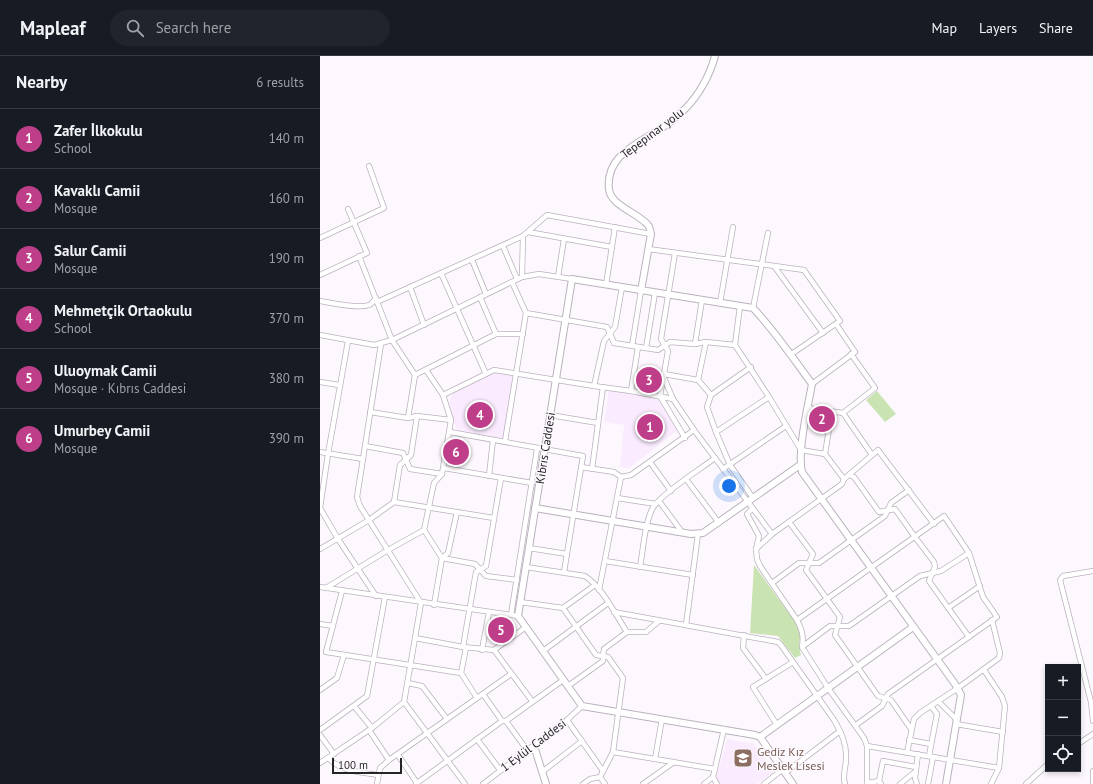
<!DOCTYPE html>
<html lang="en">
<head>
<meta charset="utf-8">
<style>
	body { margin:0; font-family:"PT Sans",sans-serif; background:#20242c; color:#f1f3f6 }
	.controls { position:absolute; right:12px; bottom:12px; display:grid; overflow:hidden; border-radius:0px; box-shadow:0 2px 6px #0003 }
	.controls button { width:36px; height:36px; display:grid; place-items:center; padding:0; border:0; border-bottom:1px solid #363941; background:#171b24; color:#f1f3f6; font:20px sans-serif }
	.scale { position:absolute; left:12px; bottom:10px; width:70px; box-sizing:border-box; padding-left:4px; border:2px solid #272428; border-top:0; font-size:11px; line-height:14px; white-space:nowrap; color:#272428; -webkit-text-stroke:3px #fdf8fe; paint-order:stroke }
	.you { position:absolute; left:409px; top:430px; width:14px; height:14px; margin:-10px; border:3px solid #fff; border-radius:50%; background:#1a73e8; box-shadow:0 0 0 6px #1a73e833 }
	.badge { display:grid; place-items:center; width:26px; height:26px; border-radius:50%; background:#be3e89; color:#fff; font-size:13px; font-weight:700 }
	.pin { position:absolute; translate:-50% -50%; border:2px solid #fff; box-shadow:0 1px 4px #0006 }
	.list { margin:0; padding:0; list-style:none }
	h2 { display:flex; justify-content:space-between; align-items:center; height:52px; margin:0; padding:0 16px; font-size:17px }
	h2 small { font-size:13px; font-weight:400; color:#9ea1a6 }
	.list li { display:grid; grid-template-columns:26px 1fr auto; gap:12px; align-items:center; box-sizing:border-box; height:60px; padding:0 16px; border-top:1px solid #363941 }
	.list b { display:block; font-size:15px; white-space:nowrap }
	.list p { margin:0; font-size:13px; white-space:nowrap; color:#9ea1a6 }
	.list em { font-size:13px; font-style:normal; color:#9ea1a6 }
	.icon { flex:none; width:22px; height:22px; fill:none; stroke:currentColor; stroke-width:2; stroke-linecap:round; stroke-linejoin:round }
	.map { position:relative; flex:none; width:773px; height:728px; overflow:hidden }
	header { display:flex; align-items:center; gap:24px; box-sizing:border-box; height:56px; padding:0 20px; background:#171b24; border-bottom:1px solid #363941 }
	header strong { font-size:19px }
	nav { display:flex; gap:22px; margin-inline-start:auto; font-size:14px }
	.search { width:280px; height:36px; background:#20242c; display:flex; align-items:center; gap:10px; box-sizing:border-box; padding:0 14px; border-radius:22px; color:#9ea1a6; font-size:15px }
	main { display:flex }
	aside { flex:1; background:#171b24 }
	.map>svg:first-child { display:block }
	.built { fill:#faecfe }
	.green { fill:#cae3b2 }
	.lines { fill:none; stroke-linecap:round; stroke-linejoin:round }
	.street-casing { stroke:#bab2bc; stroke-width:6 }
	.secondary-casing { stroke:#bab2bc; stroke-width:8 }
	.street { stroke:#fff; stroke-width:4.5 }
	.secondary { stroke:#fff; stroke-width:6 }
	.labels { text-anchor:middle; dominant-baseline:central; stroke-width:3; stroke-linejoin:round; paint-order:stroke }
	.street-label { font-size:12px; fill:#272428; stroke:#fdf8fe }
	.education-label { font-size:12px; fill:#785e54; stroke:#fdf8fe; text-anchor:start }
</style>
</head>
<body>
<header>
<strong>Mapleaf</strong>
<div class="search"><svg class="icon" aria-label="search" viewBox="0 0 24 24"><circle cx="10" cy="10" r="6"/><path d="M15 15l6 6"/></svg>Search here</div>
<nav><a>Map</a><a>Layers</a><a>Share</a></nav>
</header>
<main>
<aside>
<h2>Nearby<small>6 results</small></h2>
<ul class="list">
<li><span class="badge">1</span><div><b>Zafer İlkokulu</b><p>School</p></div><em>140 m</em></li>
<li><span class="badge">2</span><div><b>Kavaklı Camii</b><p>Mosque</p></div><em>160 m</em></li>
<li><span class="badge">3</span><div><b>Salur Camii</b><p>Mosque</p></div><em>190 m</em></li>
<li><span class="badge">4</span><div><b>Mehmetçik Ortaokulu</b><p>School</p></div><em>370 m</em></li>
<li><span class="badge">5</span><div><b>Uluoymak Camii</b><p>Mosque · Kıbrıs Caddesi</p></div><em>380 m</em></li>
<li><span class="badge">6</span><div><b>Umurbey Camii</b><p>Mosque</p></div><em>390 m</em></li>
</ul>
</aside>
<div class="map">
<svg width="773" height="728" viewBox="0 0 773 728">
	<rect width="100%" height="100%" fill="#fdf8fe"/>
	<g class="built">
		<path d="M175,316l18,2 -9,62 -2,3 -42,-8 -4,-3 -7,-26 4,-10z"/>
		<path d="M289,334l50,8 19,32 -49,38 -9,-1 4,-42 -20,-3z"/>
		<path d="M407,683l27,5 20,28 -17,12h-36l-5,-6z"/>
	</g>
	<g class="green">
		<path d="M557,335l19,23 -11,8 -19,-22z"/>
		<path d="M434,509l47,65 -2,16 2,9 -6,3 -17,-22 -28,-3z"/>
	</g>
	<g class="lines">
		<g class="street-casing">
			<g id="street">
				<path d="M208,176l84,15"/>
				<path d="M0,182l64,-30 -15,-42"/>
				<path d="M183,190l14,33"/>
				<path d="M328,193l156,21 36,51 -50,34"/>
				<path d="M355,197l-14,86 7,12 -8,45 25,42"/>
				<path d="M39,200l33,84 23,35 -7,43"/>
				<path d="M152,204l14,34"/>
				<path d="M454,210l49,67"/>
				<path d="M121,217l45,101"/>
				<path d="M0,219l47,-22 -19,-44"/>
				<path d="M202,221l1,-41 24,-21 104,19"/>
				<path d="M238,221l6,-38"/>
				<path d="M192,226l14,31 81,14 7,16 44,7 12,-8 25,2 11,-2 29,3"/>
				<path d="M286,229l9,-58"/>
				<path d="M90,231l14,38"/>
				<path d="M160,241l16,37"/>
				<path d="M0,245c12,2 38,8 49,4 3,-1 5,-5 7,-7"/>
				<path d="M57,246l146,-66"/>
				<path d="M400,247l13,-76"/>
				<path d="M420,250l-5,39 34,52 32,53 24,4 19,25"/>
				<path d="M433,252l15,-75"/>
				<path d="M0,279l54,10 18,-5 130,-63 17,-3 33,5"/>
				<path d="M28,285l-20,113 -8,54 18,31 38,57"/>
				<path d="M375,288l7,-44"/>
				<path d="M312,290l9,-55"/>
				<path d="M326,292l9,-55"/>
				<path d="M106,314l17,25 8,25 -9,54 -8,9 -10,47 18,28 33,6 11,12 31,4"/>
				<path d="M344,318l34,6 13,15 -4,12 9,25 14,33 23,33"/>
				<path d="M95,319l81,-41h27"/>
				<path d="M344,322l9,21 21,31 78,104"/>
				<path d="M378,324l8,-38"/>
				<path d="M0,326l19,3"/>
				<path d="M492,328l43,-32 -19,-28"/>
				<path d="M274,330l10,-45 11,-14 7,-40"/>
				<path d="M311,335l7,-44"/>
				<path d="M123,339l51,-25 100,16 37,5 42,8"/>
				<path d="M391,339l40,-28"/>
				<path d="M488,352l35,5 32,-25 -24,-34"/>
				<path d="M50,356l38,6 9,-2 34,4"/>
				<path d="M523,357l29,42"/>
				<path d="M230,359l48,8"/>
				<path d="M130,376l133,24 -19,116"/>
				<path d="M396,376l53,-35"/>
				<path d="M185,385l21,-128"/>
				<path d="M45,390l38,7 7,16 32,5"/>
				<path d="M0,396l43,7"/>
				<path d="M505,398l4,-25"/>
				<path d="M330,406l21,29"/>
				<path d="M261,411l33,5 7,5"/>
				<path d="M124,412l88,15"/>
				<path d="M272,413l11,-82"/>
				<path d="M403,413l63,-43"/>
				<path d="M529,419l5,2 25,35 16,-3 20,28 19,25 1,5 -6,14 40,56"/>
				<path d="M169,420l4,-36"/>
				<path d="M301,421l10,-2 63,-45"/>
				<path d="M366,423l33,44"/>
				<path d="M297,442l39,6"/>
				<path d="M339,445l23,31"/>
				<path d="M74,446l6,-37 11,-10 6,-39"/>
				<path d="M432,453l-5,5 12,22 -3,13 1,10 3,7 37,54c5,10 7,16 5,27l26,41 36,50 3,8v38"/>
				<path d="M469,466l24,32 -7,16 34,47 -5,18 43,61 13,4 20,29"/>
				<path d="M209,492l38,6"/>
				<path d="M0,493l49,-29 25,-18 100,16"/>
				<path d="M436,493l16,-15 70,-50 2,-5 34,-29 56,74"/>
				<path d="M285,505l88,14"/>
				<path d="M206,511l59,9c18,12 30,38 42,56"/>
				<path d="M320,511c3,-16 5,-48 14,-61 10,-14 45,-36 61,-48"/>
				<path d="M773,515l-30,5 -3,4 31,122 2,19"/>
				<path d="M452,527l27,-20h20l66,-47 6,-13 18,-13"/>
				<path d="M0,531l198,29"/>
				<path d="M6,532l62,-38 36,-20"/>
				<path d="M279,534l22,-113"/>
				<path d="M22,535l-16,61 135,21"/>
				<path d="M200,546l43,6 33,47 12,2 15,21 -10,74 -13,25"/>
				<path d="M114,549l8,-47 6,-5 9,-41"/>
				<path d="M243,552l32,-23"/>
				<path d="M628,552l32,-22"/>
				<path d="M294,556l164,30 3,3 53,75c7,12 13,24 12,39 0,8 -4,17 -1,25"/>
				<path d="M191,559l26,-166"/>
				<path d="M477,564l147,-104 25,37 14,44 14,20 -109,77 -6,12 -26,19"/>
				<path d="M0,568l13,2"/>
				<path d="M366,569l12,-91"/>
				<path d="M424,579l-1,13 23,31"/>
				<path d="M95,582l48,9 31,3 32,-23"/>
				<path d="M143,591l13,-75 10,-6 15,-88"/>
				<path d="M482,591l28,-21h19l71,-50 21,-5 28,-18"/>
				<path d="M146,592l-5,25 16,25"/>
				<path d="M162,594l7,-38"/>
				<path d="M174,594l38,51"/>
				<path d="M223,595l65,-48"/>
				<path d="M664,614l18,27 3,9 -6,62 -8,16"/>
				<path d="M88,627l14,3 25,33"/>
				<path d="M248,630l35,-25v-5l1,-7 23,-17h19l13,-11"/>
				<path d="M0,634l17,-12 7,-23"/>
				<path d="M163,638l19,27"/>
				<path d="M618,645l19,19"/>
				<path d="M84,646l61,82"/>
				<path d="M34,650l18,22"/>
				<path d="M247,664l36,51"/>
				<path d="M186,665l21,29"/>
				<path d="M636,668l47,8"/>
				<path d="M457,669l-24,-38 40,-25"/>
				<path d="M0,674l47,-34 18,-99"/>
				<path d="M49,674l20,30"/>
				<path d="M0,679l14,19"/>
				<path d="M157,683l23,31"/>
				<path d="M589,684l22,4"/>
				<path d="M758,688l15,-10"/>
				<path d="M547,690l132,22"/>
				<path d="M293,696l102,17"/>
				<path d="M587,697l7,-34 6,-6 38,-25 41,-30 1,-5 -8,-33"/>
				<path d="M78,699l19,28 -1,1"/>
				<path d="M609,700l8,-42 -6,-8"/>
				<path d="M8,702c14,14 32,14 50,17"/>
				<path d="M335,703l7,-40"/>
				<path d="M0,707l52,-35 32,-26 17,-99 -61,-97 -3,-9 24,-153"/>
				<path d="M222,716l40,-31"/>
				<path d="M465,717l55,-42"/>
				<path d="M280,721l5,7"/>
				<path d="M393,721l4,7"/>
				<path d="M97,727l85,-62h4l57,-41"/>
				<path d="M547,727l12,-2"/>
				<path d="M57,728l3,-16 9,-8 122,-86"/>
				<path d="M163,728l84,-64 15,-14"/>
				<path d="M263,728l7,-5 10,-2"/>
				<path d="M323,728l31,-22"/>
				<path d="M384,728l9,-7 11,-48"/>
				<path d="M444,728l19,-15"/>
				<path d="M561,728l-2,-3 4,-20 33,6"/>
				<path d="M580,728l15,-12"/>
				<path d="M597,728l-2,-6 3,-24"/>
				<path d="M608,728l5,-27"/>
				<path d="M706,728l22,-20"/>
				<path d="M773,728v-13"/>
			</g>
		</g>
		<g class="secondary-casing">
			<g id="secondary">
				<path d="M321,235l10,-57c-1,-3 -1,-7 -3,-9 -10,-12 -38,-20 -39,-36 -4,-36 34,-47 57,-64 7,-5 13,-11 19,-16 14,-14 25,-34 30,-53"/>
				<path d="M215,452l156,26 12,-1 97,-68"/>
				<path d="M440,681l153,-110"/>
				<path d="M214,690l12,38"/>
				<path d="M473,728l-33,-47 -5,-2 -173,-29 -64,-90 54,-337 181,29c22,23 40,50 59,76 -4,22 -15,68 -10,88l153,212 6,11 -15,89"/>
			</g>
		</g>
		<use href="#street" class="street"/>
		<use href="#secondary" class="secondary"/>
	</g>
	<defs>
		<g id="school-square" transform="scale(1)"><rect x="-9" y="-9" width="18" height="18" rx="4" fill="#8d6e63" stroke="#fdf8fe"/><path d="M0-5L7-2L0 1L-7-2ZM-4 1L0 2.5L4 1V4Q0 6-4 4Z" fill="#fff"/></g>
	</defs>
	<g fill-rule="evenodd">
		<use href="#school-square" x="423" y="702"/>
	</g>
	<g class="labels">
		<g class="street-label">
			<text transform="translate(332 77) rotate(-37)">Tepepınar yolu</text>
			<text transform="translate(225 392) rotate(-81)">Kıbrıs Caddesi</text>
			<text transform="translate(213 689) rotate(-37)">1 Eylül Caddesi</text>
		</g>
		<g class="education-label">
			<text x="437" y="695">Gediz Kız<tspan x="437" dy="14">Meslek Lisesi</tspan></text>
		</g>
	</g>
</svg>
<div class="controls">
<button>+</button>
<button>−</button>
<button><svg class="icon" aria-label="locate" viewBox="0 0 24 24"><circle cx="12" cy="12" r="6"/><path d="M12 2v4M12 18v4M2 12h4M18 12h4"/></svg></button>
</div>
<div class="scale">100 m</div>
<div class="you"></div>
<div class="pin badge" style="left:330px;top:371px">1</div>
<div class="pin badge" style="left:502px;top:363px">2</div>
<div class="pin badge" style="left:329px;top:324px">3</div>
<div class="pin badge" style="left:160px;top:359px">4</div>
<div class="pin badge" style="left:181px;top:574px">5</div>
<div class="pin badge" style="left:136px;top:396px">6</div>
</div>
</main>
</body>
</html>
